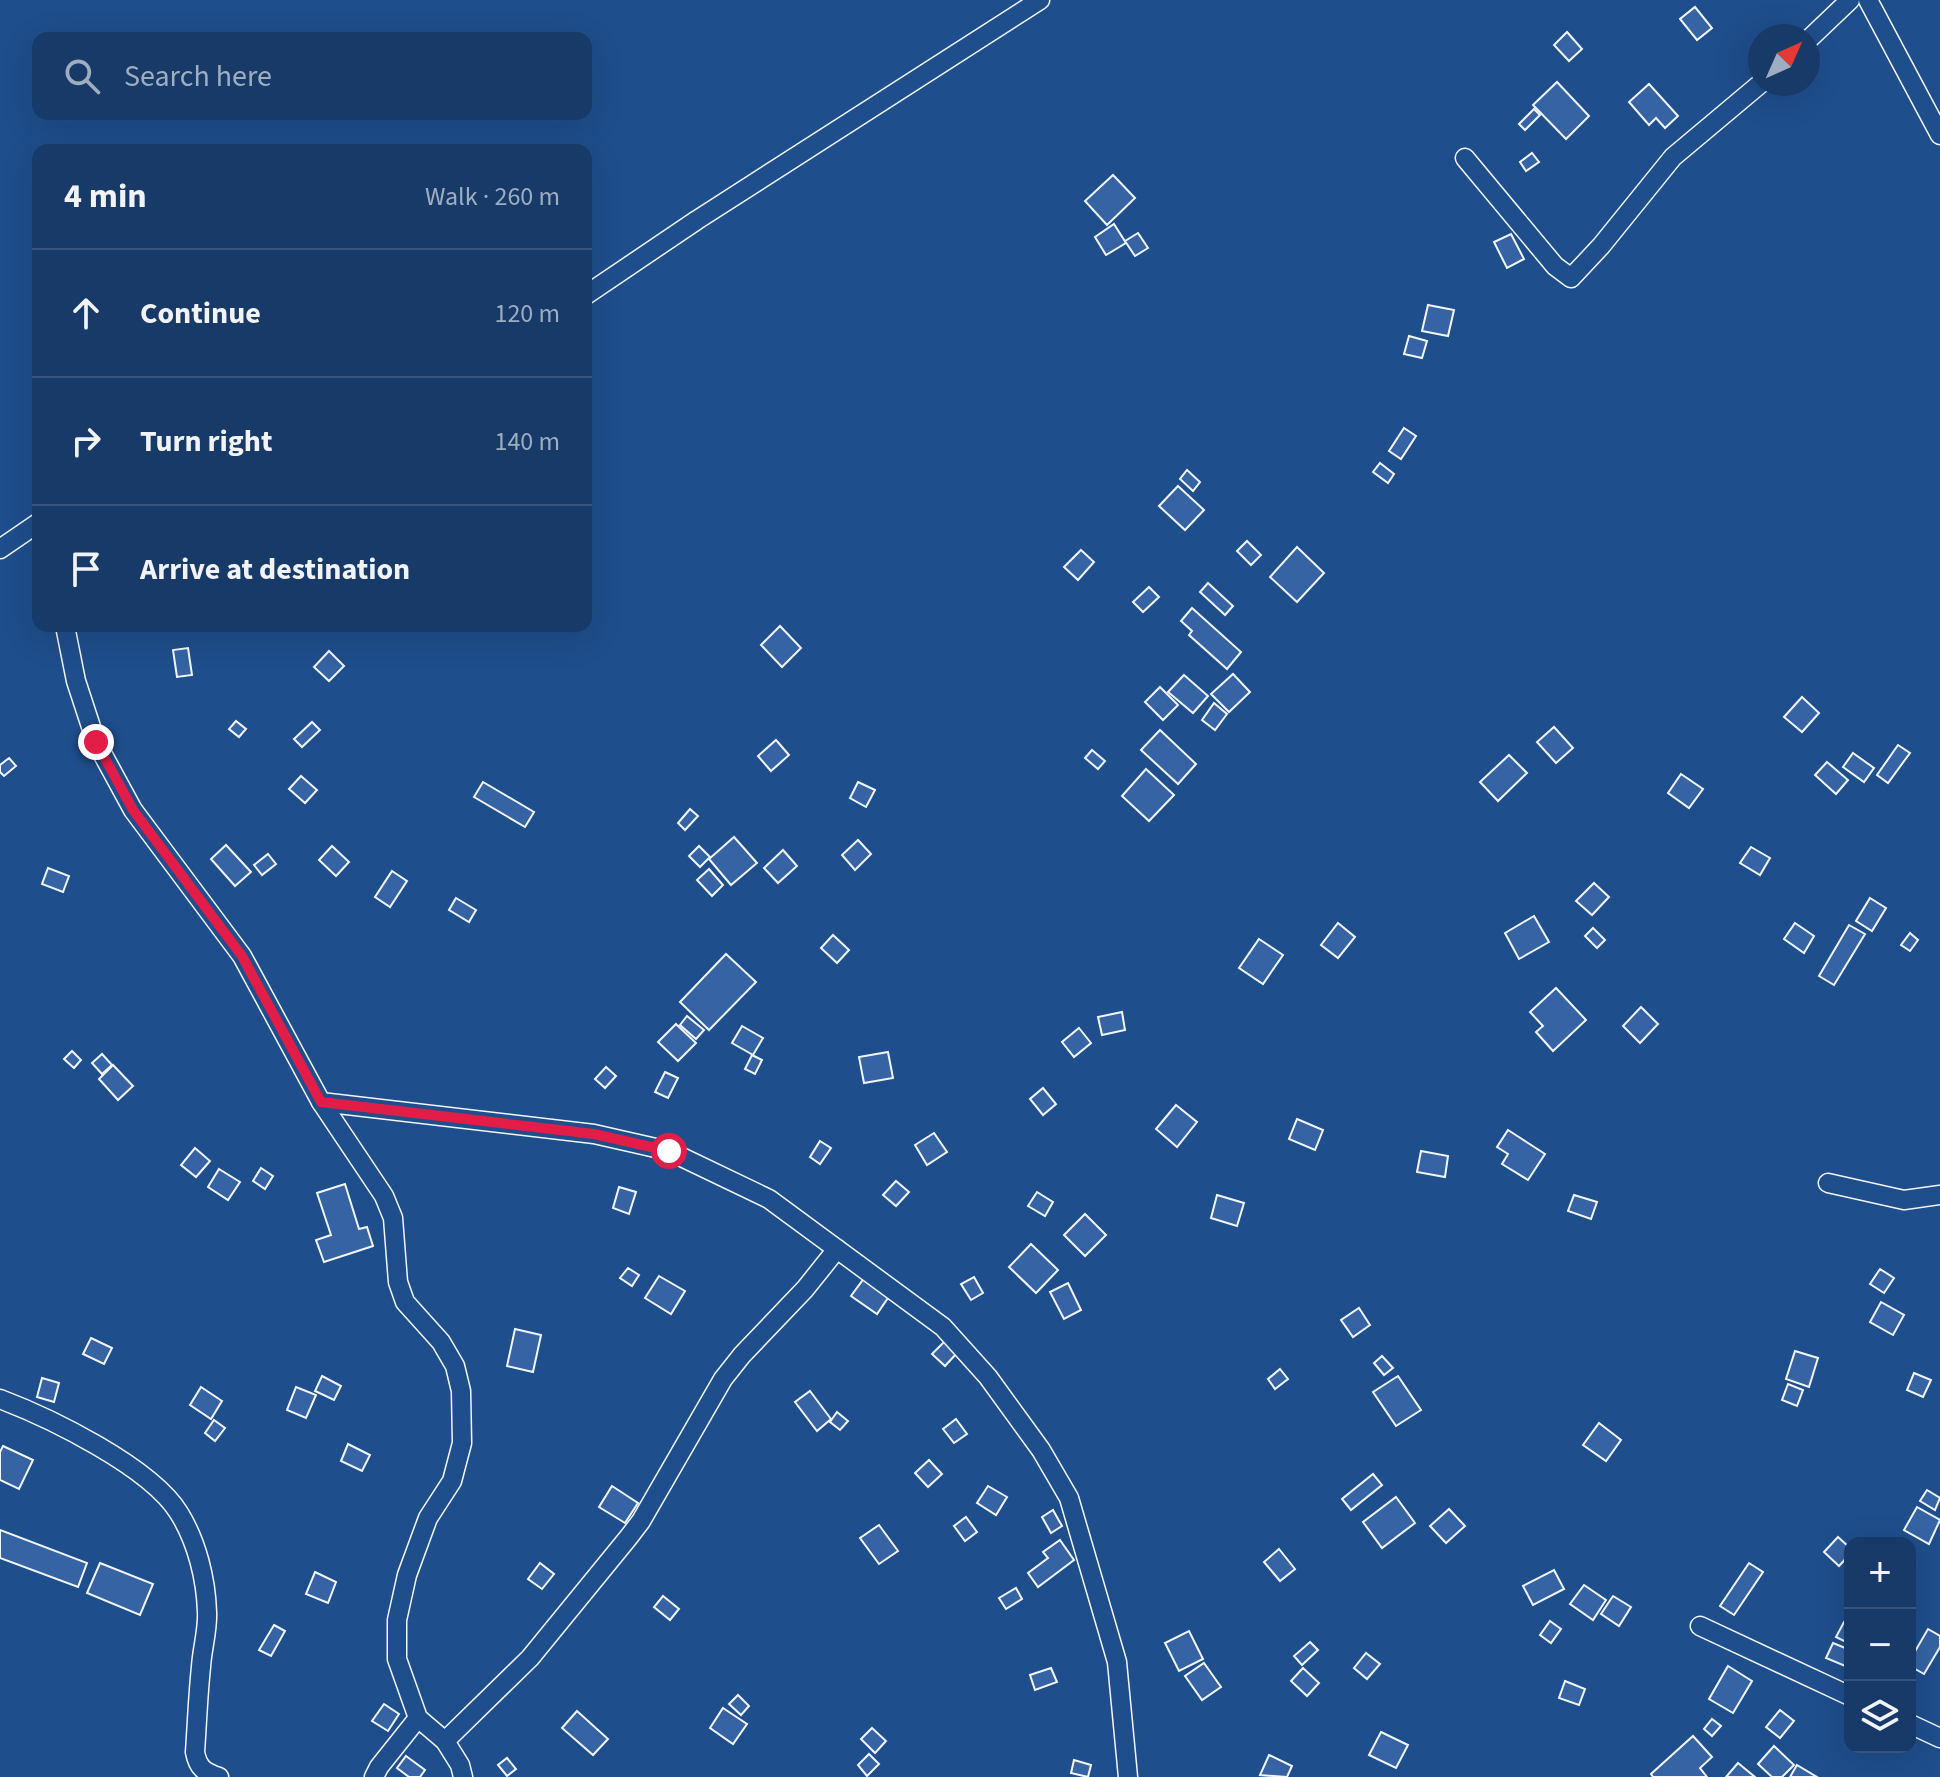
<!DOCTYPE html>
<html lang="en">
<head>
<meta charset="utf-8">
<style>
	body { margin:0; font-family:"Source Sans 3",sans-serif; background:#244571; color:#f1f3f6 }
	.controls { position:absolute; right:24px; bottom:24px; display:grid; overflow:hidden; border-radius:16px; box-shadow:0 8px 32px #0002 }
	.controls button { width:72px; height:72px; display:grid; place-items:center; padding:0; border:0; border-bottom:2px solid #36547d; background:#173a69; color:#f1f3f6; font:40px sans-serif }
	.compass { position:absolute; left:1748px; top:24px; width:72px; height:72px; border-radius:50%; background:#173a69; box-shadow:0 8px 32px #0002; rotate:45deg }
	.stop { position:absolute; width:24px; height:24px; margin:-18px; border:6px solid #e11d48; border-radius:50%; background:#fff }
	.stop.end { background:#e11d48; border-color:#fff; box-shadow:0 2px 8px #0008 }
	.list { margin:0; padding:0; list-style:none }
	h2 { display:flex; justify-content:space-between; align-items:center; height:104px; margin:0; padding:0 32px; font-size:34px }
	h2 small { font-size:26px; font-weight:400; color:#9eadc0 }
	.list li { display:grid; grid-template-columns:52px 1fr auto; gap:24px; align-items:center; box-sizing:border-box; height:128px; padding:0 32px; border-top:2px solid #36547d }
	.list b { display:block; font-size:30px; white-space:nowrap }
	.list em { font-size:26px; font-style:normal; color:#9eadc0 }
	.icon { flex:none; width:44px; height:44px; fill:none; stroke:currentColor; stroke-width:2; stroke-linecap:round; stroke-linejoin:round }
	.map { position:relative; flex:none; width:1940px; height:1777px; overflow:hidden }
	.search { position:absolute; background:#173a69; box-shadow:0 8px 32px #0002; left:32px; top:32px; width:560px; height:88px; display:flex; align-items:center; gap:20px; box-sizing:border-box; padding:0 28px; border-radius:16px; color:#9eadc0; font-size:30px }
	.panel { position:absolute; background:#173a69; box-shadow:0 8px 32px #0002; left:32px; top:144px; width:560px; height:488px; border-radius:16px }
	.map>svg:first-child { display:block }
	.building { fill:#3563a3; stroke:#f2f6ff; stroke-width:2 }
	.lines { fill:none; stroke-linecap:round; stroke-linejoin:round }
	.minor-casing { stroke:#f2f6ff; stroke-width:21 }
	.minor { stroke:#1f4e8c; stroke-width:18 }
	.route { stroke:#e11d48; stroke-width:10 }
</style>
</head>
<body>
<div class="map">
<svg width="1940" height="1777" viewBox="0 0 1940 1777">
	<rect width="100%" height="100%" fill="#1f4e8c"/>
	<g class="building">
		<path d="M1695,7l17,21 -15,12 -17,-21z"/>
		<path d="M1567,32l15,17 -13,12 -15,-16z"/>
		<path d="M1557,82l32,34 -23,23 -33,-34z"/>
		<path d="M1649,84l29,32 -13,12 -9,-10 -7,7 -20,-23z"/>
		<path d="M1534,109l6,6 -15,15 -6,-6z"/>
		<path d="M1532,153l7,9 -13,9 -6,-9z"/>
		<path d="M1113,175l22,23 -28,27 -22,-24z"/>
		<path d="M1114,224l12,19 -20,12 -11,-18z"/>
		<path d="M1138,233l10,15 -13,8 -10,-15z"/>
		<path d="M1511,234l13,25 -17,9 -13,-26z"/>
		<path d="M1428,305l26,5 -6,26 -26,-5z"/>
		<path d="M1409,336l18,5 -5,17 -18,-4z"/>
		<path d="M1404,428l12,8 -15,23 -12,-8z"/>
		<path d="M1380,463l14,11 -6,9 -15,-11z"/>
		<path d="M1187,470l13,12 -7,9 -13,-12z"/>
		<path d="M1178,486l26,24 -19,20 -26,-24z"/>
		<path d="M1247,541l14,14 -10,10 -14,-14z"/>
		<path d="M1297,547l27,26 -27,29 -27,-25z"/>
		<path d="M1081,550l13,12 -16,18 -14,-13z"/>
		<path d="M1208,583l25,23 -8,9 -25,-23z"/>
		<path d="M1149,587l10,10 -16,15 -10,-10z"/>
		<path d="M1192,608l49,44 -14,17 -38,-34 3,-4 -11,-10z"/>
		<path d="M780,626l21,22 -19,19 -21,-22z"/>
		<path d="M188,648l4,27 -15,2 -4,-27z"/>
		<path d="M329,651l15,15 -15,15 -15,-14z"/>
		<path d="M1233,674l17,18 -21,20 -18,-18z"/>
		<path d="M1184,675l24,21 -15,17 -25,-21z"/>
		<path d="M1160,687l18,18 -15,15 -18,-18z"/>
		<path d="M1802,697l17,16 -17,19 -18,-15z"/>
		<path d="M1214,703l13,11 -12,16 -13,-10z"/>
		<path d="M236,721l10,8 -7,8 -10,-8z"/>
		<path d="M312,722l8,8 -18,17 -8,-8z"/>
		<path d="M1554,727l19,21 -17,15 -19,-21z"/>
		<path d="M1160,730l36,34 -18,20 -37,-34z"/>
		<path d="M776,740l13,15 -18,16 -13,-15z"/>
		<path d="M1898,745l12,8 -22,30 -11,-8z"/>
		<path d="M1092,750l13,11 -7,8 -13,-11z"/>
		<path d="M1853,753l21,15 -10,14 -21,-15z"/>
		<path d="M1509,755l18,18 -29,28 -18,-19z"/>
		<path d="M9,758l7,8 -12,10 -4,-4v-7z"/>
		<path d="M1827,762l21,18 -12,14 -21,-19z"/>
		<path d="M1146,769l28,26 -25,26 -27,-25z"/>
		<path d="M1681,774l22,15 -14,19 -21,-15z"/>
		<path d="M301,776l16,14 -12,13 -16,-14z"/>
		<path d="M483,782l51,30 -9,15 -51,-30z"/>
		<path d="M858,782l17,8 -9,17 -16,-9z"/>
		<path d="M690,809l8,7 -13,14 -7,-7z"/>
		<path d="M734,837l23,26 -26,22 -22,-26z"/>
		<path d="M858,840l13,14 -16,16 -13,-15z"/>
		<path d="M226,845l25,27 -16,14 -24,-27z"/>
		<path d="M332,846l17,16 -13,14 -17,-16z"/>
		<path d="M699,846l11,11 -10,10 -11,-11z"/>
		<path d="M1751,847l19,11 -10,17 -20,-12z"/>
		<path d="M783,850l14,16 -19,17 -14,-15z"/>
		<path d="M268,854l8,10 -14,11 -8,-10z"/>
		<path d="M48,868l21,8 -6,16 -21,-8z"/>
		<path d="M709,869l14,16 -11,11 -15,-16z"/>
		<path d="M392,871l15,10 -17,26 -15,-10z"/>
		<path d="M1594,883l15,14 -17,18 -16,-14z"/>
		<path d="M456,898l20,12 -7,12 -20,-12z"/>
		<path d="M1870,898l16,10 -14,23 -16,-10z"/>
		<path d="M1534,916l15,26 -30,17 -14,-26z"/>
		<path d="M1338,923l17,14 -17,21 -17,-13z"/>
		<path d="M1795,923l19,13 -10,17 -20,-14z"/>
		<path d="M1849,925l16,9 -31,51 -15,-9z"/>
		<path d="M1593,928l12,12 -8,8 -12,-12z"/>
		<path d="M1910,933l8,7 -8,11 -9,-6z"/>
		<path d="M833,935l16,15 -12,13 -16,-15z"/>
		<path d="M1259,939l24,16 -20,29 -24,-16z"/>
		<path d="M726,954l30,28 -47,48 -29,-28z"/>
		<path d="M1556,988l30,32 -33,31 -17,-19 7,-6 -13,-14z"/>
		<path d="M1641,1007l17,17 -18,19 -17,-17z"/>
		<path d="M1122,1012l3,18 -23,5 -4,-18z"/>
		<path d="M687,1016l17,14 -8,9 -16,-14z"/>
		<path d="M676,1024l20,19 -18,18 -20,-19z"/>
		<path d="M742,1026l21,12 -10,17 -21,-12z"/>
		<path d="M1079,1028l12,15 -17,14 -12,-15z"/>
		<path d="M72,1051l9,9 -7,8 -10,-9z"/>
		<path d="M888,1052l5,26 -29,5 -5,-26z"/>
		<path d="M102,1054l10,11 -10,9 -10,-11z"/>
		<path d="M752,1055l10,5 -7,14 -10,-5z"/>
		<path d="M113,1065l20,21 -15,14 -19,-21z"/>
		<path d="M606,1067l10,9 -11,12 -10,-9z"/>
		<path d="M665,1072l13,6 -10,20 -13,-6z"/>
		<path d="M1043,1088l13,16 -13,11 -13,-16z"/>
		<path d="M1176,1105l21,17 -20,25 -21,-18z"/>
		<path d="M1297,1119l26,11 -8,20 -26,-11z"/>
		<path d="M1508,1130l37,24 -17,26 -26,-16 6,-10 -11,-7z"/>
		<path d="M934,1133l13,19 -20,13 -12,-20z"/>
		<path d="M820,1141l11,7 -11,16 -10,-7z"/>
		<path d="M195,1148l15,13 -14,16 -15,-12z"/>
		<path d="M1421,1151l27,5 -3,21 -28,-5z"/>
		<path d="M261,1168l12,8 -8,13 -12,-8z"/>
		<path d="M219,1169l21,13 -12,18 -20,-13z"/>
		<path d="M896,1181l13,11 -13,14 -13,-11z"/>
		<path d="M345,1184l14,45 8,-2 6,19 -49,16 -8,-22 15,-5 -14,-42z"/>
		<path d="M619,1187l17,5 -7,22 -16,-6z"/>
		<path d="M1037,1192l16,10 -8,14 -17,-10z"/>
		<path d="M1217,1195l27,8 -7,23 -26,-8z"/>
		<path d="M1574,1195l23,7 -6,17 -23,-8z"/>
		<path d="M1085,1214l21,21 -21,21 -21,-21z"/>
		<path d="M1031,1244l27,26 -22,23 -27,-26z"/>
		<path d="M628,1268l11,7 -7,11 -12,-8z"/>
		<path d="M1880,1269l14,9 -10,15 -14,-9z"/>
		<path d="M659,1276l26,15 -14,23 -26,-16z"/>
		<path d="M865,1277l25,18 -13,19 -26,-18z"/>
		<path d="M974,1277l9,16 -12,7 -10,-16z"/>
		<path d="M1068,1283l13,27 -17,9 -14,-27z"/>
		<path d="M1881,1302l23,13 -11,20 -23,-13z"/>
		<path d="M1359,1308l11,17 -17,12 -12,-17z"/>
		<path d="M515,1329l26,6 -8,37 -26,-6z"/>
		<path d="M91,1338l21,10 -8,16 -21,-10z"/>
		<path d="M944,1342l13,11 -12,13 -13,-12z"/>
		<path d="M1795,1351l23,7 -9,29 -23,-8z"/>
		<path d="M1382,1356l11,12 -9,7 -10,-12z"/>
		<path d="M1280,1369l8,10 -13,10 -7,-10z"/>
		<path d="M1914,1373l17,7 -8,17 -16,-7z"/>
		<path d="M322,1376l19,10 -7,14 -19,-9z"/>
		<path d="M1398,1376l23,34 -25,16 -23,-34z"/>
		<path d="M42,1378l17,5 -5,19 -17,-5z"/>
		<path d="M1788,1384l15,6 -6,16 -15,-6z"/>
		<path d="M201,1387l21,14 -11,18 -21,-14z"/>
		<path d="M296,1387l20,8 -10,23 -19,-8z"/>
		<path d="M810,1391l21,28 -14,12 -22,-29z"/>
		<path d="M837,1412l11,9 -8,9 -10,-8z"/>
		<path d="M956,1419l11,15 -13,9 -11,-14z"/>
		<path d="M214,1420l11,8 -10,13 -10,-8z"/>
		<path d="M1599,1423l22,17 -15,21 -23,-16z"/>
		<path d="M348,1444l22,11 -8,16 -21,-10z"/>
		<path d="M3,1446l30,14 -14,29 -19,-9v-28z"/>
		<path d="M929,1460l13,14 -14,13 -13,-14z"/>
		<path d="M1373,1474l9,11 -31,25 -9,-11z"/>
		<path d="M612,1486l26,17 -13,20 -26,-16z"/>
		<path d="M988,1486l19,11 -11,18 -19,-12z"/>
		<path d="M1927,1490l13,8 -5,12 -15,-9z"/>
		<path d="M1396,1497l19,26 -33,25 -19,-26z"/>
		<path d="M1917,1507l23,13 -11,24 -25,-14z"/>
		<path d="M1449,1509l16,17 -19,17 -16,-17z"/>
		<path d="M1053,1510l9,16 -11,7 -9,-16z"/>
		<path d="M966,1517l11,15 -12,9 -11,-15z"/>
		<path d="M879,1525l19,26 -19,13 -19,-26z"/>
		<path d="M0,1530l87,33 -9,24 -78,-29z"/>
		<path d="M1838,1537l12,11v6l-11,12 -15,-14z"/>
		<path d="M1060,1540l14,20 -36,27 -10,-14 20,-15 -5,-6z"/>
		<path d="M1279,1549l16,20 -15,12 -16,-19z"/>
		<path d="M100,1563l53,21 -13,31 -53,-22z"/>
		<path d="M540,1563l14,11 -12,15 -14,-10z"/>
		<path d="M1749,1563l14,9 -29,43 -14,-9z"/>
		<path d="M1554,1570l10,19 -31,16 -10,-19z"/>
		<path d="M315,1572l21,10 -8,21 -22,-9z"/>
		<path d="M1584,1585l22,15 -13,20 -23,-16z"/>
		<path d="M1016,1588l6,11 -16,10 -7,-11z"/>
		<path d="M663,1596l16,13 -9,11 -16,-13z"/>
		<path d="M1613,1596l18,11 -12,19 -18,-12z"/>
		<path d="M1550,1621l11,8 -10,14 -11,-8z"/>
		<path d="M1844,1622l6,3v19l-14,-7z"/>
		<path d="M274,1625l11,6 -14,25 -12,-6z"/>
		<path d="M1928,1629l12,7v11l-16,27 -14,-8v-6z"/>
		<path d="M1189,1631l14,28 -24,12 -14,-28z"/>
		<path d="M1310,1642l8,8 -16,15 -8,-9z"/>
		<path d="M1833,1643l17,7v18l-24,-10z"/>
		<path d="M1366,1653l14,11 -13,15 -13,-11z"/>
		<path d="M1204,1663l17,24 -19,13 -17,-24z"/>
		<path d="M1728,1666l24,15 -19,32 -24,-14z"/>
		<path d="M1051,1668l6,14 -22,8 -5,-15z"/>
		<path d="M1303,1668l16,15 -12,13 -16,-15z"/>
		<path d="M1565,1681l20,8 -6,16 -20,-7z"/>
		<path d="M738,1695l11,11 -8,9 -12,-11z"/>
		<path d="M384,1704l15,10 -11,17 -16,-10z"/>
		<path d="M723,1708l24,16 -14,20 -23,-16z"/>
		<path d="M1780,1710l14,11 -14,17 -14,-11z"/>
		<path d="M577,1711l31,28 -15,16 -31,-27z"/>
		<path d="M1712,1719l9,7 -9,10 -8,-7z"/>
		<path d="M872,1728l14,13 -11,12 -14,-14z"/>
		<path d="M1381,1732l27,13 -12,23 -27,-13z"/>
		<path d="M1693,1736l19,21 -12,11 7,9h-54l-2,-3z"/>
		<path d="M1774,1746l20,19 -12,12h-10l-14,-13z"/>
		<path d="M869,1754l10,10 -12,12 -9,-11z"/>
		<path d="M1269,1755l23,11 -5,11 -27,-2z"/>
		<path d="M406,1756l19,14 -5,7h-11l-12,-9z"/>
		<path d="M507,1758l9,11 -9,7 -9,-11z"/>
		<path d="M1074,1760l17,5 -3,12 -17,-4z"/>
		<path d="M1738,1763l17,14h-29z"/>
		<path d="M1797,1765l20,12h-27z"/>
	</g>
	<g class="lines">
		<g class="minor-casing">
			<g id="minor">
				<path d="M1868,0l72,135"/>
				<path d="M1808,40l42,-40"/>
				<path d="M1465,158l90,108 16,12 30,-32 72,-89 87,-73"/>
				<path d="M586,295l111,-75 343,-220"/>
				<path d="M0,549l38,-26"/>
				<path d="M65,626l11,55 20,61 37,68 109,146 79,146 273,32 75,17 100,48 174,128 45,50 53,73 28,48 48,164 11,115"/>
				<path d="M321,1102l63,94 9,22 5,64 7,20 36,40 14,24 6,25 1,52 -10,38 -24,37 -21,57 -10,45v39l21,59 27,23 15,24 3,12"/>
				<path d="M1828,1183l76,17 36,-5"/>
				<path d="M0,1399c50,19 151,68 179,114 18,29 27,66 28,99 1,18 -5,37 -6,55 -3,28 -4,57 -6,85 3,16 9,20 24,25"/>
				<path d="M1700,1626l150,70"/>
				<path d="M1910,1724l30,14"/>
				<path d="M445,1741l85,-83 98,-120 13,-17 82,-142 19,-24 63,-66 32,-40"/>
				<path d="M374,1777l5,-10 39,-49"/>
			</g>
		</g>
		<use href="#minor" class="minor"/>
	</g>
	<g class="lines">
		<path class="route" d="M96,742l37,68 109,146 79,146 273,32 75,17"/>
	</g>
</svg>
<div class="controls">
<button>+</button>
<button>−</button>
<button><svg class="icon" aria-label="layers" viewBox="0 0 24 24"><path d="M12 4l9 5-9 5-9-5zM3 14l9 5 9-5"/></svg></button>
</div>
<svg class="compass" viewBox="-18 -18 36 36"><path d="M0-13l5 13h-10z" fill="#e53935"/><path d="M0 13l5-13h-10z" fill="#9eadc0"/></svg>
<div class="stop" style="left:669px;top:1151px"></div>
<div class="stop end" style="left:96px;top:742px"></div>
<div class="search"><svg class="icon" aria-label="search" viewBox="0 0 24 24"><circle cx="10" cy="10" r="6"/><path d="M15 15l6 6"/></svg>Search here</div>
<section class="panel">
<h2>4 min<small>Walk · 260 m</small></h2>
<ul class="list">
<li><svg class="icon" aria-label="ahead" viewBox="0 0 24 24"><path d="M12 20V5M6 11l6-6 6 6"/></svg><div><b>Continue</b></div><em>120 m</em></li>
<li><svg class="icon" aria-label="right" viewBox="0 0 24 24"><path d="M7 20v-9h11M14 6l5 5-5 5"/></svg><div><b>Turn right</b></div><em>140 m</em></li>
<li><svg class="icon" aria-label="arrive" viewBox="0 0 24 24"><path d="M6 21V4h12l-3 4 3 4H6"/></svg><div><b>Arrive at destination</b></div></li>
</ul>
</section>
</div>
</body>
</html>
